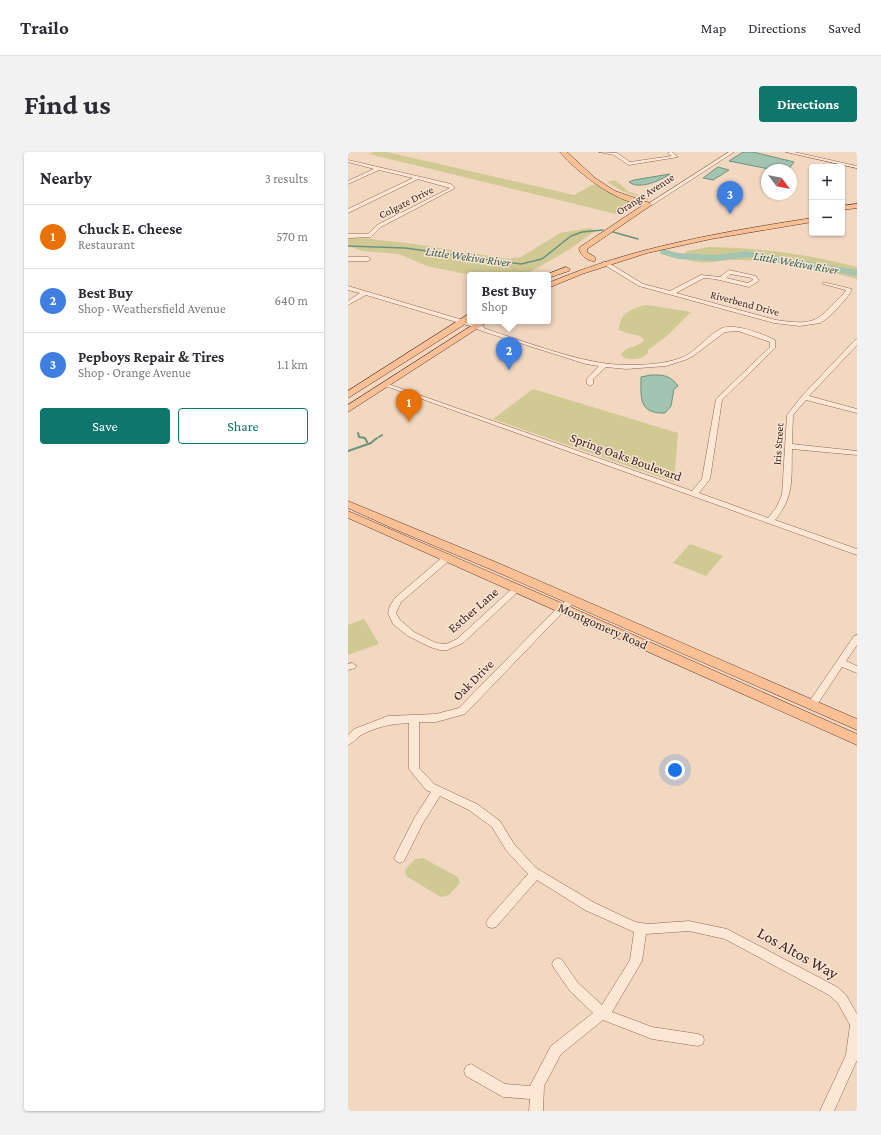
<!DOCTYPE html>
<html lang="en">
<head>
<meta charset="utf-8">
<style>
	body { margin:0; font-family:"Crimson Pro",serif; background:#f2f2f3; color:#2b2b33 }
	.controls { position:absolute; right:12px; top:12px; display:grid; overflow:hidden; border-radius:4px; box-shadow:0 1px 3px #0004 }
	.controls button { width:36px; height:36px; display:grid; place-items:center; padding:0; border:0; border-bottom:1px solid #e1e1e2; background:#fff; color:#2b2b33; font:20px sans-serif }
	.compass { position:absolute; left:413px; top:12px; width:36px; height:36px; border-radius:50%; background:#fff; box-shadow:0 1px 3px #0004; rotate:122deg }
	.you { position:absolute; left:327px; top:618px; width:14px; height:14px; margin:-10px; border:3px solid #fff; border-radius:50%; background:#1a73e8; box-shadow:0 0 0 6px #1a73e833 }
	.badge { display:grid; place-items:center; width:26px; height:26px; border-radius:50%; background:#0f766e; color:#fff; font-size:13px; font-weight:700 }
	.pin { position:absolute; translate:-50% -33px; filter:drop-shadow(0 1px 2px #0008) }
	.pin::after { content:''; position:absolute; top:21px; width:14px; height:12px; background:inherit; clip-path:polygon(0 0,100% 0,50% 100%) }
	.popup { position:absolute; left:119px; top:120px; width:84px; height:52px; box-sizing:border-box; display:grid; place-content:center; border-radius:4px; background:#fff; filter:drop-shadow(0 1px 3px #0005); font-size:13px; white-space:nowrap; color:#7c7c81 }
	.popup b { font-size:15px; color:#2b2b33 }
	.popup::after { content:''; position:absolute; left:50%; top:100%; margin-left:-8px; border:8px solid transparent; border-top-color:#fff }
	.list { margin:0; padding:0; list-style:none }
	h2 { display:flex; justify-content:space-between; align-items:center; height:52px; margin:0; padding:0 16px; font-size:17px }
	h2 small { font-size:13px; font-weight:400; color:#7c7c81 }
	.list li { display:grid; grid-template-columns:26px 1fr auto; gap:12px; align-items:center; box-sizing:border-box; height:64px; padding:0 16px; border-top:1px solid #e1e1e2 }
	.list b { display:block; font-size:15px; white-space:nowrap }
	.list p { margin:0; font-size:13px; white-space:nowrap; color:#7c7c81 }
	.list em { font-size:13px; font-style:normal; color:#7c7c81 }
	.actions { display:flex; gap:8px; padding:12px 16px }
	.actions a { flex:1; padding:9px 0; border:1px solid #0f766e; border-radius:4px; text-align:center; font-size:14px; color:#0f766e }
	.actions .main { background:#0f766e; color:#fff }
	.map { position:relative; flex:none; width:509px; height:959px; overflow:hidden; border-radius:4px }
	header { display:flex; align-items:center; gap:24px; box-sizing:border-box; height:56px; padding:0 20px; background:#fff; border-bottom:1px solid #e1e1e2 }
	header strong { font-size:19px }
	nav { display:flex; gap:22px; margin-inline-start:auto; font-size:14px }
	.intro { display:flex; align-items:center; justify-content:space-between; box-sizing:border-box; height:96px; padding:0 24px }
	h1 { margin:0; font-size:28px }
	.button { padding:10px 18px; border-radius:4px; background:#0f766e; color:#fff; font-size:14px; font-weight:700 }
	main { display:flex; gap:24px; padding:0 24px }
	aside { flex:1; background:#fff; border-radius:4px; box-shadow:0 1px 3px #0004 }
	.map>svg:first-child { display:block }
	.green { fill:#d1c994 }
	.water { fill:#a4c4b2; stroke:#6a937e }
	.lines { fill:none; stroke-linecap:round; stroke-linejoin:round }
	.stream-far1 { stroke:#6a937e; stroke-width:1.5 }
	.stream { stroke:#6a937e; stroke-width:2 }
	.river { fill:#a4c4b2; fill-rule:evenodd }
	.minor-casing { stroke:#8e6657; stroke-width:1 }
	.major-casing { stroke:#5b352b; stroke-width:1 }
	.minor { fill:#fce7d5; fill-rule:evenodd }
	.major { fill:#f9c096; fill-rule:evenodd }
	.labels { text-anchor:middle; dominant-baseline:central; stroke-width:3; stroke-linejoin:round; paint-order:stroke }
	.far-street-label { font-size:11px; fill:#3c241c; stroke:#f9e3d2 }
	.far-water-label { font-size:12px; font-style:italic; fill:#2a5d4d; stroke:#f9e3d2 }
	.street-label { font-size:13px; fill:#3c241c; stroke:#f9e3d2 }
	.near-street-label { font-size:16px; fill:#3c241c; stroke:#f9e3d2 }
</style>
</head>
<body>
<header>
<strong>Trailo</strong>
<nav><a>Map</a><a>Directions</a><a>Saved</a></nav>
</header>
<div class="intro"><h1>Find us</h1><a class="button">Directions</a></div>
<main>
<aside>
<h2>Nearby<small>3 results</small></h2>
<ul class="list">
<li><span class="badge" style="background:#e8710a">1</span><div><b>Chuck E. Cheese</b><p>Restaurant</p></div><em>570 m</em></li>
<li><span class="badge" style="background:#3f7fe0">2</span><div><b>Best Buy</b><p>Shop · Weathersfield Avenue</p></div><em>640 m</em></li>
<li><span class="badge" style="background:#3f7fe0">3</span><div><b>Pepboys Repair &amp; Tires</b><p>Shop · Orange Avenue</p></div><em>1.1 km</em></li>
</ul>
<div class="actions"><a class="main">Save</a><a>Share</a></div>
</aside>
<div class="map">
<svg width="509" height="959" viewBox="0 0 509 959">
	<rect width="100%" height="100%" fill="#f2d7c1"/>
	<g class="green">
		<path d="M26,0h13l187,43 18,-10 5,-1 43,20 -20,11 -251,-61z"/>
		<path d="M267,28l14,12 21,6 -3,2 -25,-9 -15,-9z"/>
		<path d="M241,76l7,2 -26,19 -45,26h-55l-43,-9 -28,-12 -37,-3 -14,-5v-9h6l60,7 94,15 13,-2 39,-24z"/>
		<path d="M361,95c51,1 99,7 148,20v12c-38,-10 -84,-20 -124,-19 -15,0 -37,7 -50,-3l4,-6z"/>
		<path d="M299,153l44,7 -24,24 -19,14v3c-7,7 -15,7 -24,5l-3,-4c7,-9 15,-5 23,-14l-4,-4 -13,-3 -8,-3c0,-17 13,-22 28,-25z"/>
		<path d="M185,237l145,44 -4,49 -181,-63z"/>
		<path d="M342,392l33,12 -17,20 -33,-13z"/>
		<path d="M16,467l15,25 -31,11v-30z"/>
		<path d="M75,706l35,19 2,6 -11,12 -8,2 -35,-21 -1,-6 10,-11z"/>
	</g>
	<g class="water">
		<path d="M395,0h10l41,10 -6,8h-14l-45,-9z"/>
		<path d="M370,15l11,3 -16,10 -10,-2z"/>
		<path d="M322,22c-10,7 -31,16 -41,8l5,-2z"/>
		<path d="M303,223c13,0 19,0 27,11l-4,3 -3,17 -6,7c-27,1 -24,-16 -24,-36z"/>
	</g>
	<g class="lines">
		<g class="stream-far1">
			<path d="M265,80l25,7"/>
			<path d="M0,94l57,2 116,16 21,-5 29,-23 11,-4 21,-2"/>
		</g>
		<g class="stream">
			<path d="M10,281l1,4 6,1 2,4"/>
			<path d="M31,285l3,-2"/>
			<path d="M24,290l5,-4"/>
			<path d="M0,299l23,-8"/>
		</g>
		<path class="river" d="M316,97l14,4 38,2 32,-4 109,19v6l-109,-19 -32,4 -38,-2 -17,-5 -1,-2 1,-2z"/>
		<g class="minor-casing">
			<g id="minor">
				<path d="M251,0l18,1 13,9 42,-6 -4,-2 1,-2h3l6,5 -49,8 -15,-10z"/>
				<path d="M381,0h5l-82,53 -4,-1z"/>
				<path d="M438,0h8l63,14v2z"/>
				<path d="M0,8l103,24 4,4 -74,39 -10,10 -23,1v-4h20l9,-9 73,-37 -32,-9 -70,34v-4l65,-31 -34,-8 -31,14v-3l26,-12 -26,-7z"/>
				<path d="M0,105h20l3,2 -3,2h-20z"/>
				<path d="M255,110h4l36,22 27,7 31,-16 19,2 9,-7 27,6 3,5 -10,6 -34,-8 -11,-1 -28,15 100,27c41,6 41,1 68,-27l2,-3 -23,-6v-2l29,7 -3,6 -15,17 -9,8 -5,3 -20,3 -26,-3 -135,-37 -36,-22zM382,122l22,4 1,2 -5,3 -22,-5z"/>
				<path d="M0,134l135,40 1,2 5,2c41,13 95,35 138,35 17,0 37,-1 54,-7 15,-6 25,-21 39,-29 13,-7 43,5 55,11v8l-53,52 -12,79 -11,14 69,25 8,-10 6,-13 5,-80 15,-19 53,-56 2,-1v6l-48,51 48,13v4l-51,-13 -13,15 -1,29 65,7v4l-65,-6c-1,29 3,47 -17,71l82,29v6l-474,-170 3,-2 2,1 304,107 10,-12 14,-80 54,-52v-5l-32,-11 -13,1 -32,24 -8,4 -19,6 -40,3 -20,-2 -13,12v5l-3,2 -3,-2v-5l12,-13 -13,-2 -101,-32 -11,-4 -1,-1 -107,-32 -18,10v-4l12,-8 -12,-3z"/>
				<path d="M100,402l3,1 1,2 -1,2 -50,43 -5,11 4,7 14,12 22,11 10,1 11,-5 58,-53 3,-1 4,3 -59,55 -16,7h-7l-10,-3 -22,-11 -15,-12 -5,-11 2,-7 5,-8 50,-43z"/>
				<path d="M224,445l4,3 -11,10 -100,104 -29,8h-17v46l15,16 43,20 23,17 14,23 22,24 57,34 42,20 13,2 41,-3 38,8 110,58 9,8 11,19v46l-23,51h-14l26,-56 4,-30 -12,-22 -9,-8 -104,-56 -36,-8 -43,3 -4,27 -30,51 40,15 46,7 5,2 1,4 -1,4 -5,2 -46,-7 -49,-19 -42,34 -17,32 -1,25h-14l1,-12 -27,-2 -37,-21 -2,-5 2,-5 5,-2 34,20 25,2 21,-40 42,-33 -23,-22 -16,-23 -2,-4 2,-4 4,-2 4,2 16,23 24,22 28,-45 4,-28 -49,-22 -48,-30 -41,47 -4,1 -4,-1 -2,-4 2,-4 40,-45 -22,-24 -14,-23 -23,-17 -29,-14 -17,27 -19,38 -4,2 -4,-2 -2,-3 21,-41 16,-25 -5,-2 -17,-21v-46c-18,1 -29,3 -46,11 -6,3 -9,9 -15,11v-10l6,-6 34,-13 48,-2 23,-6 100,-102z"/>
				<path d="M509,483v10l-11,16 11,5v7l-15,-6 -27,41h-6l-2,-3 2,-3 45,-66z"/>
				<path d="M4,511l5,3 -2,2 -7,2v-6z"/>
			</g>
		</g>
		<g class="major-casing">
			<g id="major">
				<path d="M212,0h7l28,26 20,13 38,13 -63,43 -3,2v3l8,5v4c-7,1 -14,-6 -16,-12l1,-2 63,-42c-29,-4 -64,-31 -83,-53z"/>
				<path d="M509,52v4l-15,2v-4z"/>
				<path d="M464,66v4l-101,17 -64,14 -65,21 -34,14v-5c85,-36 174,-51 264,-65z"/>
				<path d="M218,115l4,2 -1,2 -21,7v-3h-3z"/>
				<path d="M119,163h3v6l-122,77v-7z"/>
				<path d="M131,169h10l-141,91v-7z"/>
				<path d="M0,349l150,62 359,156v11l-367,-161 -98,-41 -44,-20z"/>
				<path d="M0,359l218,94 291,129v11l-509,-227z"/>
			</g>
		</g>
		<use href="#minor" class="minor"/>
		<use href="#major" class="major"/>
	</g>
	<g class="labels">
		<g class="far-street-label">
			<text transform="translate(297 42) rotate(-33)">Orange Avenue</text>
			<text transform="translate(58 50) rotate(-27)">Colgate Drive</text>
			<text transform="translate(397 151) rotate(15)">Riverbend Drive</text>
			<text transform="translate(430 292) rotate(-86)">Iris Street</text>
		</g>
		<g class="far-water-label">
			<text transform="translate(120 105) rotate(8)">Little Wekiva River</text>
			<text transform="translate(448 111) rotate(10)">Little Wekiva River</text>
		</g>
		<g class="street-label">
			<text transform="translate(278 305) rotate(20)">Spring Oaks Boulevard</text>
			<text transform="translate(125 458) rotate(-41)">Esther Lane</text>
			<text transform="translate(255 474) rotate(24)">Montgomery Road</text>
			<text transform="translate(125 528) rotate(-45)">Oak Drive</text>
		</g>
		<g class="near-street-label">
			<text transform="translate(450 801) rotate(29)">Los Altos Way</text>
		</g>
	</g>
</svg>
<div class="controls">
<button>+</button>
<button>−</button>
</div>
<svg class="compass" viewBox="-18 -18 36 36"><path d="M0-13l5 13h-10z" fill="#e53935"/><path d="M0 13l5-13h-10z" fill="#7c7c81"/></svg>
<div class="you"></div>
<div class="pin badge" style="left:61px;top:270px;background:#e8710a">1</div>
<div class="pin badge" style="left:161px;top:218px;background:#3f7fe0">2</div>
<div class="popup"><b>Best Buy</b>Shop</div>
<div class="pin badge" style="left:382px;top:62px;background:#3f7fe0">3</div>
</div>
</main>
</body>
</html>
